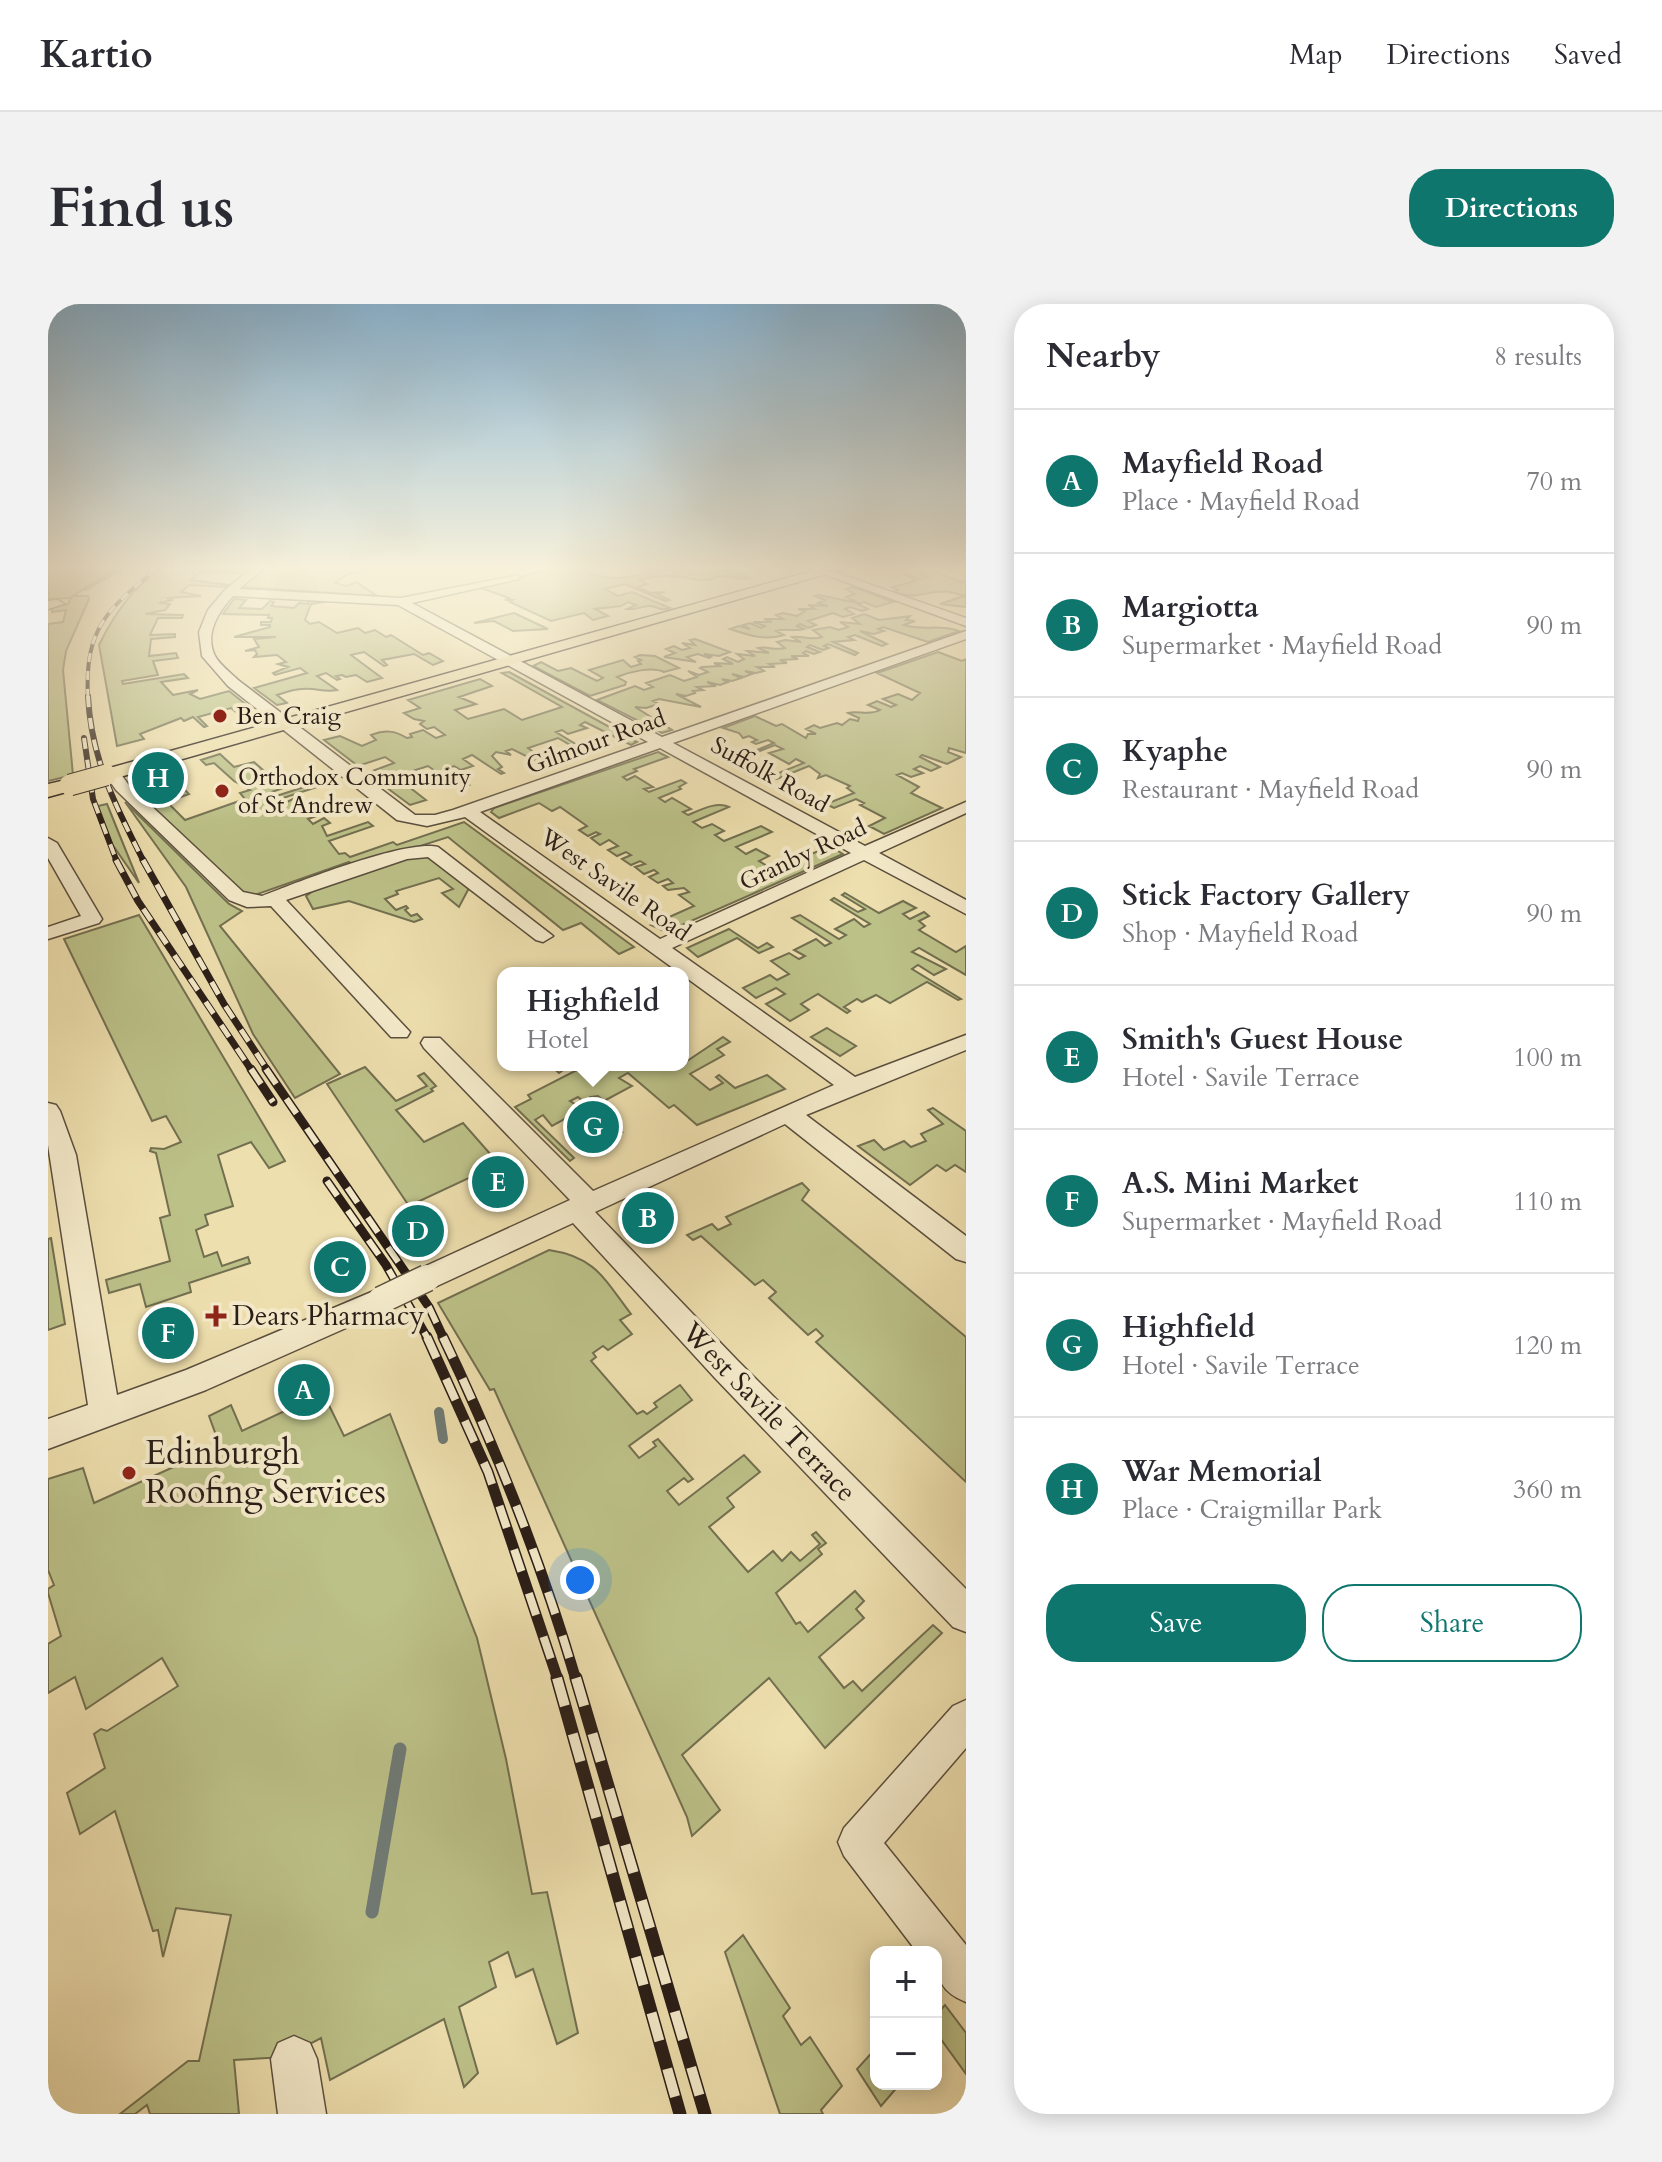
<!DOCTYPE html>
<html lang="en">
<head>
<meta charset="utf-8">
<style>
	body { margin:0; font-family:Cardo,serif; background:#f2f2f3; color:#2b2b33 }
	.controls { position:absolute; right:24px; bottom:24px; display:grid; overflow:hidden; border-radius:16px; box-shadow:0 4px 20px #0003 }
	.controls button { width:72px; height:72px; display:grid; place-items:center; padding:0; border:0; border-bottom:2px solid #e1e1e2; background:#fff; color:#2b2b33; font:40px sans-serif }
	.you { position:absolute; left:532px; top:1276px; width:28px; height:28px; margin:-20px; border:6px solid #fff; border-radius:50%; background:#1a73e8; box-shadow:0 0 0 12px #1a73e833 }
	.badge { display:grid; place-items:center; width:52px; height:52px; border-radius:50%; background:#0f766e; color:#fff; font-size:26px; font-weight:700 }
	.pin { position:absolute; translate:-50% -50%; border:4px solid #fff; box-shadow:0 2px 8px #0006 }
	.popup { position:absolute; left:449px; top:663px; width:192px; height:104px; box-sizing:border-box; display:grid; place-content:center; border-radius:16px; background:#fff; filter:drop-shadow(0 2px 6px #0005); font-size:26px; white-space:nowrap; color:#7c7c81 }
	.popup b { font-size:30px; color:#2b2b33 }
	.popup::after { content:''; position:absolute; left:50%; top:100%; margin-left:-16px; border:16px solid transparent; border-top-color:#fff }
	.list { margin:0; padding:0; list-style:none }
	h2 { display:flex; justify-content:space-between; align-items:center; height:104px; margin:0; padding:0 32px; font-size:34px }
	h2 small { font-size:26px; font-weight:400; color:#7c7c81 }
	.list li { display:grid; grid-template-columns:52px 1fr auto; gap:24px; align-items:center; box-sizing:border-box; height:144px; padding:0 32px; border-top:2px solid #e1e1e2 }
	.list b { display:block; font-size:30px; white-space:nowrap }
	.list p { margin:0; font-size:26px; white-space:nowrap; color:#7c7c81 }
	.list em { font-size:26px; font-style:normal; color:#7c7c81 }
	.actions { display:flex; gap:16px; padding:24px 32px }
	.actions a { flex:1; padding:18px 0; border:2px solid #0f766e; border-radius:32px; text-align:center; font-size:28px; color:#0f766e }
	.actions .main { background:#0f766e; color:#fff }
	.map { position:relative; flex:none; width:918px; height:1810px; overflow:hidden; border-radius:32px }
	header { display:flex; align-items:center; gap:48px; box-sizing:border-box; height:112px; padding:0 40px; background:#fff; border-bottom:2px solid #e1e1e2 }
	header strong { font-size:38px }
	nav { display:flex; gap:44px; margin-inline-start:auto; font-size:28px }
	.intro { display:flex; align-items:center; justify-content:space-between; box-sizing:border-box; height:192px; padding:0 48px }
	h1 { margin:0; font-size:56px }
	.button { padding:20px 36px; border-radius:32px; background:#0f766e; color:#fff; font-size:28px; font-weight:700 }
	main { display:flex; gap:48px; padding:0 48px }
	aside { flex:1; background:#fff; border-radius:32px; box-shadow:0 4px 20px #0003 }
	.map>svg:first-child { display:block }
	.green { fill:#bcc188; stroke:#726f50; stroke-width:2 }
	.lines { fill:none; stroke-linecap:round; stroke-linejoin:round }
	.stream-far2 { stroke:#6f7b76; stroke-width:4 }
	.stream-far1 { stroke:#6f7b76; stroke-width:10 }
	.stream { stroke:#6f7b76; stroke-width:13 }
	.minor-casing { stroke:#5a4e3d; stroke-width:3 }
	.major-casing { stroke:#291d17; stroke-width:3 }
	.minor { fill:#f4eaca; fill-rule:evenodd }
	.major { fill:#eedfae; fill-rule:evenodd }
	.rail-far5-casing { stroke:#291d17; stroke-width:4 }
	.rail-far4-casing { stroke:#291d17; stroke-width:6 }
	.rail-far3-casing { stroke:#291d17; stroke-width:7 }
	.rail-far2-casing { stroke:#291d17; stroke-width:9 }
	.rail-far1-casing { stroke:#291d17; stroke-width:11 }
	.rail-casing { stroke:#291d17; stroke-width:13 }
	.rail-far5 { stroke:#f4eaca; stroke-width:3; stroke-dasharray:9; stroke-linecap:butt }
	.rail-far4 { stroke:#f4eaca; stroke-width:4; stroke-dasharray:11; stroke-linecap:butt }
	.rail-far3 { stroke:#f4eaca; stroke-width:5; stroke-dasharray:14; stroke-linecap:butt }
	.rail-far2 { stroke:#f4eaca; stroke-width:6; stroke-dasharray:18; stroke-linecap:butt }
	.rail-far1 { stroke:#f4eaca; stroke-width:8; stroke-dasharray:23; stroke-linecap:butt }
	.rail { stroke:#f4eaca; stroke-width:10; stroke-dasharray:29; stroke-linecap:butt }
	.minor-bridge-casing { stroke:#5a4e3d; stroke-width:29; stroke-linecap:butt }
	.major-bridge-casing { stroke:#291d17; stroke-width:23; stroke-linecap:butt }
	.minor-bridge { stroke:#f4eaca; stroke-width:26 }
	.major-bridge { stroke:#eedfae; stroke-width:21 }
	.poi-dot { fill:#8f2418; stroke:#f4eaca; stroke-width:3 }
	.labels { text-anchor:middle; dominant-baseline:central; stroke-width:8; stroke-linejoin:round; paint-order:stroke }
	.far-poi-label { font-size:24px; fill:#291d17; stroke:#f4eaca; text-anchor:start }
	.far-street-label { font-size:24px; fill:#291d17; stroke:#f4eaca }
	.poi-label { font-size:28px; fill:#291d17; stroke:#f4eaca; text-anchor:start }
	.street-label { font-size:28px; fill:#291d17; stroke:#f4eaca }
	.near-poi-label { font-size:34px; fill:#291d17; stroke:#f4eaca; text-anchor:start }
</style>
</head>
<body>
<header>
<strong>Kartio</strong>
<nav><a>Map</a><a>Directions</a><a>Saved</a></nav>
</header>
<div class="intro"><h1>Find us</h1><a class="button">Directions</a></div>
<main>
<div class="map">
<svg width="918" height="1810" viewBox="0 0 918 1810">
	<rect width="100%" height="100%" fill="#eedfae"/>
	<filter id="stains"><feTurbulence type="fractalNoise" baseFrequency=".0025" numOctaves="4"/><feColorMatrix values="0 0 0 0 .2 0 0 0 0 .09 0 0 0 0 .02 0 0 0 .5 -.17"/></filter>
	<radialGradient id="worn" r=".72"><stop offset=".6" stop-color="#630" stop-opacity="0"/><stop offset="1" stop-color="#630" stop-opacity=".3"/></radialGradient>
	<g class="green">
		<path d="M0,264h68l-43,28h15l1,3 -23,52 -3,19 10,105 -25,6v-157l15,-2 3,-12 -14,2v-6l16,-2 3,-6 -23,1z"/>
		<path d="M114,264h50l31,5 -42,-1 -10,8 38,5 -2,2 -38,-2 -8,7 20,4 -35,2 7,2 -14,3 11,1 -5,6 -20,4 38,1 -1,3h-24l-8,17 25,-1v3l-24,2 -2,17 27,-3 2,5 -25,3 5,14 -36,6 1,3 61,-10 4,4 -27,4 12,13 25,-5 -8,4 10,5 29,-8 28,22 -15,4 -11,-9 -33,9 9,9 -3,1 -11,-10 -9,4 -3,-3 -41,16 4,5 -27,7 -18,-101c15,-31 35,-59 63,-77z"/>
		<path d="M218,264h98l4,2 -22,5 -11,8 12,3 9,-4 21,14 -136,-9z"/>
		<path d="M505,264h32l-4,2c41,17 50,3 90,-2 27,-3 54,0 79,10 -11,3 -13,-1 -24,-2 -13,-1 -12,6 -26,4 -24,-4 -35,-7 -60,0l7,4 -9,3 12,6 15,-1 -8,2 12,6 -4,1 -40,-17 -20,5 13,7 14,-4 38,16c-9,3 -10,0 -19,-2 -8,-1 -16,5 -24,3l9,-4 -8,-3 -7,4 -26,3 13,7 -15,4 -9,-7 -33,8 -41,-19 3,-2h-8l4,-2 -28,-10z"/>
		<path d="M887,268l26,10 5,-2v27l-26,-3 24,-8c-33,-13 -40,7 -72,-4l6,-2 -6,-3 24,-6 -14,-8 19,6 6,-2 -9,-3z"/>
		<path d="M805,283l40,15 -17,5 -12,-5 -6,2 10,5 -6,2 -12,-4 -5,2 9,5 -11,3 -10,-4 -25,8 8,4 -8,3 -8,-4 -3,2 7,3c-10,3 -17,-1 -28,2l8,4c-19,6 -36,0 -54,-6l9,-3 11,3 -7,-4 7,-2 11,5 4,-2 -12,-4h19l-8,-3h19l-7,-4 7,-2 14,3 8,-5 -7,-2h17l-7,-4 20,1 -10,-3 7,-3 -10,-4 4,-1 39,8 -12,-6 9,-3 -9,-5z"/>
		<path d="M186,295l12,1 -7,8 23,1 8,-8 4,1 -3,4 23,2 5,-5 9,1 1,-4 21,1 -19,3 -6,16 5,4 9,-2 18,11 21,-5 7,5 10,-3 11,7 5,-2 32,20 6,-2 14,8 -10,4 -19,-11 -32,6 5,5 -3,1 -20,-14 -13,3 31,23 -15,4 -11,-7 -10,2 -4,-2 -6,1 4,3 -3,1 -11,-7 -9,3 20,14c-9,2 -16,0 -25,-1 -14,-1 -22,2 -35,6l10,8 -10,2 -23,-17 53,-15 -7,-5 -25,7 -2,-2 15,-6 -10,-3 8,-2 -9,-7 -23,2 3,-3 -2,-4 -10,1 14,-4 -5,-8 22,-2h-42l36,-10v-2h-9v-3h10l1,-4h-4l1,-3 -46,-1z"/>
		<path d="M466,309l34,16 -35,2 -19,-10 -20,2z"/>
		<path d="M816,310l15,6 31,-4 -4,4 9,1 -11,4c19,6 36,-1 55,6l-31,11 -45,-15 -5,2 6,2 -10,3 -14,-3 27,13 -5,2 -27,-11 -7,2 6,3 -21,2 25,11 -3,2 -27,-11 -4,2 5,2 -6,2 -13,-5 -3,2 13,5 -6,2 -8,-3 -3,2 6,3h-18l7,3 -18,1 7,3 -18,1 6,3h-18l7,4 -8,2 -11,-2 7,3 -8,3 -12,-3 9,4 -9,3 -10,-2 6,3 -8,3 -13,-3 9,4 -19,1 6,3 -10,1 2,2 -9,3 -10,-2 25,13 -42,-8 -6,2 6,3 -13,4 -11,-1 37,23 -10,3 -65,-33 38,-14 9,4 9,-3 -7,-4 24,-8 14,6 13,-4 -9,-6 11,4 9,-3 -8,-4 2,-1 18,-1 -6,-3 19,1 -10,-5 4,-2 11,5 6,-3 -7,-5 18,2 -8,-5h2l20,2 -11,-5c10,-2 16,3 27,0l-8,-6 8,-2 16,2 -9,-5c10,-2 17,4 30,0l-9,-7 17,-3 9,3 9,-3 -8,-5 20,2 -8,-6z"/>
		<path d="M647,335l35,13 -11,4 -15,-2 7,3 -2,1 -11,-4 -11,3 9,5 -32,-5 11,-4 -9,-4 8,-3 8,4 8,-2 -8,-5 13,2 -5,-5z"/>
		<path d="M890,348l24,9 4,-2v94l-17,-5 -1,4 13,5 -14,7 -25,-9 -2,2 20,10 -9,4 -11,-5 -6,3 9,4 -12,4 -9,-4 -5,2 22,12 -8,6 31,15 -58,26 -15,-8 16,-8 -25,-13 4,-2 -8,-4 -22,9 -8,-4 28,-11 -7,-5 3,-2 -24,-11 -8,3 2,-4 -11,-8 -32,13 -6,-3 33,-13 -8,-4 -7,5 -20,-11 14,-4 -8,-4 -35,14 -3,-1 37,-15 -6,-3 -12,4 -4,-2 5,-2 -8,-4 -6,2 -4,-5 -16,-5 32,-12 21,10 6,-2 24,14 2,-4h8l-10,-5 8,-4 6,3 17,-5 5,2 8,-6 8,2 1,-3 -11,-5c9,-3 22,3 32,-3l-12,-5 9,-4 14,6 5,-2 -13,-6 15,-5 14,6 8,-7 -43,-20z"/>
		<path d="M592,351l15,1 24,12 -15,4c-12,-6 -35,0 -47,5l9,5 -1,3 -35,11 -57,-30 8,-4 17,9 13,-3 26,13 6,-3 -14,-8 34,-10 8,7 10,-3 -3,-3 3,-1 -6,-3z"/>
		<path d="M461,368l128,70 -6,3 -46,-23 -5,3 7,3 -19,6 -6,-4 -6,2 26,16 -5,1 -19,-11 -30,10 17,12 -7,2 -26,-13 -6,2 5,4 -15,-3 -4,4 10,11 -4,2 6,4 -3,1 -29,-19 -9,4 10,7 -12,4 -7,-4 -8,3 23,16 -9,3 -32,-22 -25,8 13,6 -8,6 18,14 -16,5 -43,-32 27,-10 -9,-6 -27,9 -34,-26 16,-4 22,10 14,-6 -5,-5c14,-5 23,-5 36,3l5,-1 -2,-3 13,-4 13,8 9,-3 -11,-8 -7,2 -7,-5 4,-3 -10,-2 -10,-6 16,-5 -12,-8 72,-21 12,7 -33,11 17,7 -21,6 13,9 36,-10 18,11 40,-13 -60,-34z"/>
		<path d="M610,448l10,5 -34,12 3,2 -14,6 4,3 8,-4 18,11 -9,2 5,3 32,-12 5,3 -7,4 2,2 -22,9 6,4 7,-4 19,11 -8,3 5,3c12,-5 29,-14 41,-8l-36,15 9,6 10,-4 12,7 -9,4 9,6 37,-15 11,6 -36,15 10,7 10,-5 13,7 -10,5 10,6 21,-9 5,3 35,-15 13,8 -177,78 -15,-7 43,-19 -15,-11 10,-3 -5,-4 -16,2 -5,-4 10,-3 -5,-4 -10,4 -9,-6 9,-4 -4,-3 -10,4 -9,-7 10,-3 -5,-3 -9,4 -9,-6 9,-4 -5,-3 -9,4 -9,-6 10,-4 -9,-6 -9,5 -9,-7 9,-4 -4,-2 -8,4 -9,-6 8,-4 -27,-19 -8,4 -13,-8 -40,15 -8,-6 3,-4z"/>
		<path d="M172,450l14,13 20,-5 9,8 -12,5 16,-4 22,15 -20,7 4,4 47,-15 3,3 -40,13 4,4 12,-6 6,5 -13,5 9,8 41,-13 6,4 -40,14 5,5 11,-6 6,5 -8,3 5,10 41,-14 5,4 -44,15 10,13 6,-1 5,4 43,-15 4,3 67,-23 170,125 -15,7 -38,-31 -18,7 -115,-93 -93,30 -6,-5 -100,35 -109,-98 12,-4 -13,-17 40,-12 4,4 -13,5 19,19 -22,8 18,18 60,-21 -5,-6 10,-3 -16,-9 -20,-18 -8,2 -5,-5z"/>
		<path d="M77,498l104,102 13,7 -22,15 120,148 -45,24 -42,-64 -67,-147z"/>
		<path d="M59,500l32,79 -27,-39 -14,-38z"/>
		<path d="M360,552h21l40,32 -10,19 -17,-14 11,-4 -14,-11 -43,13 2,3 -13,5 11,11 10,-4 2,2 -3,2 6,6 6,-2 5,5 -8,3 -65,-21 -36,8 -7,-13 7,-5z"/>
		<path d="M797,589l34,20 24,-12 13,7 -13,6 7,5 14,-7 5,4 -10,5 6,5 -6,4 37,22 10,-6v29l-47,-27 -7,4 34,17 -12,6 -16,-10 -6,4 49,30 -3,1 -31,-18 -37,21 -14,-8 -14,7 -5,-3 -13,8 6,4 -3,2 -29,-19 -17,10 8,6 -19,11 -24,-17 19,-10 -9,-6 -20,10 -13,-10 27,-13 7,5 12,-6 -18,-13 18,-8 10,6 6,-3 -11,-6 22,-11 9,7 6,-3 -39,-25 8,-3 39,24 7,-4 -11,-6 19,-10 10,8 6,-3 -39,-24 3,-2 24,14 7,-3 -23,-14z"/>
		<path d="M91,611l146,246 -16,7 -18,-26 -33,13 15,51 -28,9 3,10 -12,5 8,27 13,-5 5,14 26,-9 2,6 -61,20 2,9 -45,15 -6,-23 -31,9 -3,-13 64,-19 -10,-43 10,-3 -14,-62 -6,-2 1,-3 13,1 17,-7 -15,-26 -14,5 -88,-182z"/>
		<path d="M681,625l29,19 9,-5 6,4 -14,6 -22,-15 -39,19 -11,-9z"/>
		<path d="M779,724l29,18 -16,10 -29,-19z"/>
		<path d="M675,733l7,5 -13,7 7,6 -34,19 20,16 13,-7 -7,-6 3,-2 16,13 32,-13 18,14 -88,36 -23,-20 -5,3 -41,-35 -9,5 13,8 -28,15 -6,-5 -7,1 26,24 -4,3 9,8 -3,1 -41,-36 -8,4 13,8 -31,17 -9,-11 -8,5 39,38 -4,3 -55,-54 16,-8 -3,-4 47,-24 -6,-5 -10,7 -9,-8h133v-7l4,3z"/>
		<path d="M317,763l31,34 31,-15 -9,-10 6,-3 12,13 -5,3 2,2 -37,19 28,32 39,-19 36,41 -90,42 -82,-122z"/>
		<path d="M885,804l33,23v41l-11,-7 -9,6 -9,-6 -27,20 -52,-39 16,-6 10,10 20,-9 7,6 15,-6 -5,-7 22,-10 -15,-14z"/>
		<path d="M754,879l7,7 -7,10 164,137v145l-150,-140 7,-6 -7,-7 -8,6 -39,-37 7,-6 -13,-12 -8,5 -54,-49 -8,4 -6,-5 25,-11 6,6 13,-6 -5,-7z"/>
		<path d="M3,934l14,86 -17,6v-91z"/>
		<path d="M501,946c47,7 55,29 82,64l-11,6 12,14 -24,16 -5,-4 -10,7 3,4 -5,4 46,53 6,-3 4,3 10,-7 -3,-4 26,-18 12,15 -63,46 10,12 17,-12 -3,-4 5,-3 35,40 -5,3 -4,-4 -17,13 12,14 65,-50 16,17 -33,26 7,9 -25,20 39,45 25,-21 9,10 9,-9 9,9 20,-17 -8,-9 4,-3 10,11 -8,6 4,5 -46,39 20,31 4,-2 8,10 47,-41 9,10 -8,8 8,9 -45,39 25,31 9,-7 9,10 71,-66 9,8 -117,115 -56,-70 -87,77 38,55 -28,26 -5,-19 -193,-428 -4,1 -52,-87z"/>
		<path d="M275,1089l21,43 46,-22 87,224 29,121 26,135 15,-2 31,141 -21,11 -24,-75 -17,8 -8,-25 -19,10 7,25 -37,20 19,66 -14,14 -20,-68 -114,61 -9,-42 -36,19 -51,3 5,54h-89l-3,-9 -12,9h-15l68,-53h11l32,-146 -55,-7 -13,49 -5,-27 -5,1 -38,-120 -35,23 -13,-41 38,-25 -11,-34 7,-5 6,2 71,-45 -16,-28 -76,51 -11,-32 -27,16v-49l13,-8 -13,-43v-4l6,-4 -6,-15v-91l35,-11 11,35 126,-57 -11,-30 22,-11 11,26z"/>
		<path d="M695,1631l47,73 -7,8 18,29 9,-8 32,49 -21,24 2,4h-43l-55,-162z"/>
		<path d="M897,1701l21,28v41l-26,-36 -4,4v-27z"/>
		<path d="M828,1744v36h24l-19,22 -24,-37z"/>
	</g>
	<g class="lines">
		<path class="stream-far2" d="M37,285l38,-21"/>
		<path class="stream-far1" d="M391,1108l4,27"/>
		<path class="stream" d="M324,1608l28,-163"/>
		<g class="minor-casing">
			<g id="minor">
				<path d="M204,264h12l-25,21 162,9 118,-23v4l-107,24 250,134 304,-106v8l-293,104 192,103 101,-44v11l-87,40 87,47v14l-102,-54 -192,88 183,129 111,-42v15l-160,65 160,121v26l-10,-3 -171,-135 -190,88 142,148 229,229v43l-13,-5 -238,-249 -142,-155 -136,63 -10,3 -10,-3 -4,-8 4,-8 153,-70 -146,-152 -3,-5 3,-5h16l153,153 241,-106 -369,-268 -38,9 -30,-6 -169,-134 -26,-30 -3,-24 9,-22 17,-20zM185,292l165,9 250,137 -195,68 -18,5h-20l-177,-135c-7,-7 -19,-16 -23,-24 -11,-22 4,-45 18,-60zM612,444l191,105 -191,86 -180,-127z"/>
				<path d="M759,264h16l143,50v8z"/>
				<path d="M0,297l10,-1 6,4 -16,5z"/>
				<path d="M64,464l6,2 10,14 115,108 19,4c34,-13 144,-57 176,-49l115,89 -10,6 -7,-2 -108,-83 -21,2 -121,41 124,132 -3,5h-16l-120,-131 -24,1 -18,-7 -113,-110 -12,-17z"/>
				<path d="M0,534l9,5 45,76 -3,4 -51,16v-12l33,-11 -33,-58z"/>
				<path d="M0,799l8,2 4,6 16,44 41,240 69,-25 195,-82 10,4 4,8 -4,8 -185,82 -158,59v-30l40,-14 -40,-260z"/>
				<path d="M918,1396v48l-82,95 82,102v57c-25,-10 -30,-24 -30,-50h-19l-73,-96 -6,-14 6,-14 109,-122z"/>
				<path d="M246,1732l16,7 7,16 9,55h-48l-7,-55 7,-16z"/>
			</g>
		</g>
		<g class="major-casing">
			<g id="major">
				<path d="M775,264h24l-734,211 -7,2 -10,-6 3,-4z"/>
				<path d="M22,475l10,6 -3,4 -29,8v-13z"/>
			</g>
		</g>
		<use href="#minor" class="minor"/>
		<use href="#major" class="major"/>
		<g class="rail-far5-casing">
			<path id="rail-far5" d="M40,394c-4,-69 19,-89 70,-130"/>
		</g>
		<g class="rail-far4-casing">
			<g id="rail-far4">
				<path d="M40,392c3,63 28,111 56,166"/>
				<path d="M36,434l9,61 24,63"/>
			</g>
		</g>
		<g class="rail-far3-casing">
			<g id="rail-far3">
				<path d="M68,556l22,41 114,170"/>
				<path d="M95,556l81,144 44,67"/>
			</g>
		</g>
		<g class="rail-far2-casing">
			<g id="rail-far2">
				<path d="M203,765l22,33"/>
				<path d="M218,765l163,238 15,32"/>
				<path d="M279,877l59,84 42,74"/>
			</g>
		</g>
		<g class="rail-far1-casing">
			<g id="rail-far1">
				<path d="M379,1033l61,135 70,208"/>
				<path d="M395,1033c53,111 98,224 133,343"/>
			</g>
		</g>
		<g class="rail-casing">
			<g id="rail">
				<path d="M509,1374l123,436"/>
				<path d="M528,1374l129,436"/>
			</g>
		</g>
		<use href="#rail-far5" class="rail-far5"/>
		<use href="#rail-far4" class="rail-far4"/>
		<use href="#rail-far3" class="rail-far3"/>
		<use href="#rail-far2" class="rail-far2"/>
		<use href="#rail-far1" class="rail-far1"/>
		<use href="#rail" class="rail"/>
		<g class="minor-bridge-casing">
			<path id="minor-bridge" d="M333,996l46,-22"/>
		</g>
		<g class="major-bridge-casing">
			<path id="major-bridge" d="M22,481l36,-10"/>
		</g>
		<use href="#minor-bridge" class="minor-bridge"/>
		<use href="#major-bridge" class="major-bridge"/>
	</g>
	<linearGradient id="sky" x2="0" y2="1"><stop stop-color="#8ab6d4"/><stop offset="0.51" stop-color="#f7f1db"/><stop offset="1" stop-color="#f7f1db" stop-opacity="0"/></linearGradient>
	<rect width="918" height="518" fill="url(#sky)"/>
	<g class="poi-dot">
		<circle cx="172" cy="412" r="8"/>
		<circle cx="174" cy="487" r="8"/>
		<path d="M164 1000h8v8h8v8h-8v8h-8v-8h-8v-8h8z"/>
		<circle cx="81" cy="1169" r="8"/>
	</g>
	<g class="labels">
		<g class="far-poi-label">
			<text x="188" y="412">Ben Craig</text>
			<text x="190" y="473">Orthodox Community<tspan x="190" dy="28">of St Andrew</tspan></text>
		</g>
		<g class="far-street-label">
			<text transform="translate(548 438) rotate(-20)">Gilmour Road</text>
			<text transform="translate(722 471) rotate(29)">Suffolk Road</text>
			<text transform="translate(755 551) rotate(-25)">Granby Road</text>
			<text transform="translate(567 581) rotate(35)">West Savile Road</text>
		</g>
		<g class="poi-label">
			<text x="184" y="1012">Dears Pharmacy</text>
		</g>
		<g class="street-label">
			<text transform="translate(721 1108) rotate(46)">West Savile Terrace</text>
		</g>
		<g class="near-poi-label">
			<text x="97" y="1149">Edinburgh<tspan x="97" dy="39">Roofing Services</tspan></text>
		</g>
	</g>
	<rect width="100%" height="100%" filter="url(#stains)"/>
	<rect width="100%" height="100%" fill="url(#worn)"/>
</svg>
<div class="controls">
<button>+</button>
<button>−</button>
</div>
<div class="you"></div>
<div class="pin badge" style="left:256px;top:1086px">A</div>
<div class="pin badge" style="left:600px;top:914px">B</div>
<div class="pin badge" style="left:292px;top:963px">C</div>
<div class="pin badge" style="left:370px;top:927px">D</div>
<div class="pin badge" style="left:450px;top:878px">E</div>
<div class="pin badge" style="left:120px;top:1029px">F</div>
<div class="pin badge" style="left:545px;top:823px">G</div>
<div class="popup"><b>Highfield</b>Hotel</div>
<div class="pin badge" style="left:110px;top:474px">H</div>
</div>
<aside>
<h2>Nearby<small>8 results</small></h2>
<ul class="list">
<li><span class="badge">A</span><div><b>Mayfield Road</b><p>Place · Mayfield Road</p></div><em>70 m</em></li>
<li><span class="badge">B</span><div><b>Margiotta</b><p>Supermarket · Mayfield Road</p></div><em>90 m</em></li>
<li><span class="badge">C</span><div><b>Kyaphe</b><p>Restaurant · Mayfield Road</p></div><em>90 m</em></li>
<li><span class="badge">D</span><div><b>Stick Factory Gallery</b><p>Shop · Mayfield Road</p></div><em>90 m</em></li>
<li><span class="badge">E</span><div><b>Smith's Guest House</b><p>Hotel · Savile Terrace</p></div><em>100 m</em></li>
<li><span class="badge">F</span><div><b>A.S. Mini Market</b><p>Supermarket · Mayfield Road</p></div><em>110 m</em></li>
<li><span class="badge">G</span><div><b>Highfield</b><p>Hotel · Savile Terrace</p></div><em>120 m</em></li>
<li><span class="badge">H</span><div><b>War Memorial</b><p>Place · Craigmillar Park</p></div><em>360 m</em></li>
</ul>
<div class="actions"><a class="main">Save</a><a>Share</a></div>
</aside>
</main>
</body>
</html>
